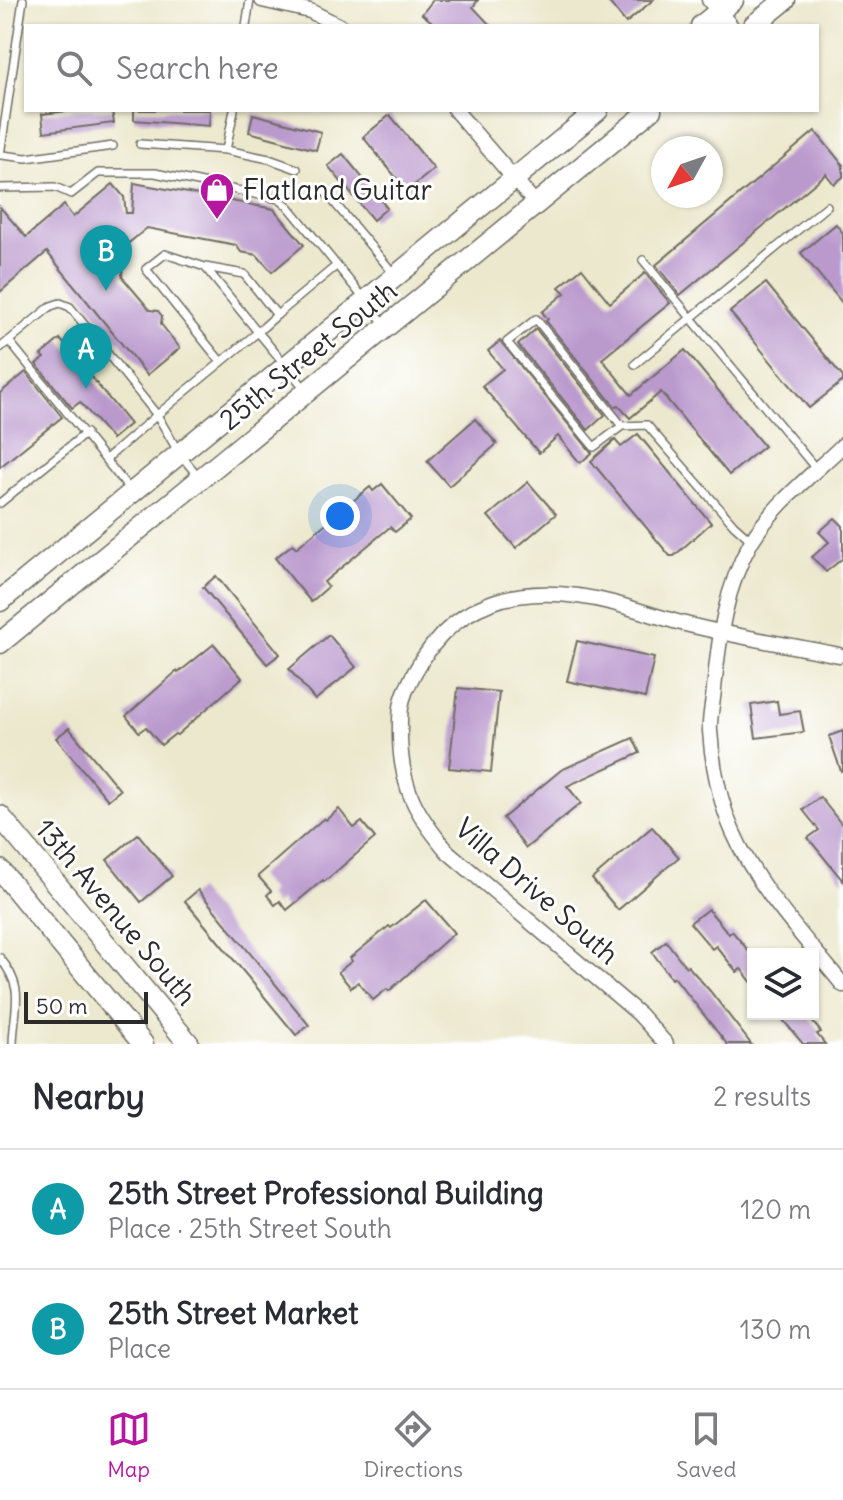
<!DOCTYPE html>
<html lang="en">
<head>
<meta charset="utf-8">
<style>
	body { margin:0; font-family:Delius,sans-serif; background:#f2f2f3; color:#2b2b33 }
	.controls { position:absolute; right:24px; bottom:24px; display:grid; overflow:hidden; border-radius:0px; box-shadow:0 2px 6px #0004 }
	.controls button { width:72px; height:72px; display:grid; place-items:center; padding:0; border:0; border-bottom:2px solid #e1e1e2; background:#fff; color:#2b2b33; font:40px sans-serif }
	.compass { position:absolute; left:651px; top:136px; width:72px; height:72px; border-radius:50%; background:#fff; box-shadow:0 2px 6px #0004; rotate:230deg }
	.scale { position:absolute; left:24px; bottom:20px; width:124px; box-sizing:border-box; padding-left:8px; border:4px solid #2b2b2b; border-top:0; font-size:22px; line-height:28px; white-space:nowrap; color:#2b2b2b; -webkit-text-stroke:6px #fff; paint-order:stroke }
	.you { position:absolute; left:340px; top:516px; width:28px; height:28px; margin:-20px; border:6px solid #fff; border-radius:50%; background:#1a73e8; box-shadow:0 0 0 12px #1a73e833 }
	.badge { display:grid; place-items:center; width:52px; height:52px; border-radius:50%; background:#b5179e; color:#fff; font-size:26px; font-weight:700 }
	.pin { position:absolute; translate:-50% -66px; filter:drop-shadow(0 2px 4px #0008) }
	.pin::after { content:''; position:absolute; top:42px; width:28px; height:24px; background:inherit; clip-path:polygon(0 0,100% 0,50% 100%) }
	.list { margin:0; padding:0; list-style:none }
	h2 { display:flex; justify-content:space-between; align-items:center; height:104px; margin:0; padding:0 32px; font-size:34px }
	h2 small { font-size:26px; font-weight:400; color:#7c7c81 }
	.list li { display:grid; grid-template-columns:52px 1fr auto; gap:24px; align-items:center; box-sizing:border-box; height:120px; padding:0 32px; border-top:2px solid #e1e1e2 }
	.list b { display:block; font-size:30px; white-space:nowrap }
	.list p { margin:0; font-size:26px; white-space:nowrap; color:#7c7c81 }
	.list em { font-size:26px; font-style:normal; color:#7c7c81 }
	.icon { flex:none; width:44px; height:44px; fill:none; stroke:currentColor; stroke-width:2; stroke-linecap:round; stroke-linejoin:round }
	.map { position:relative; flex:none; width:843px; height:1044px; overflow:hidden }
	.search { position:absolute; background:#fff; box-shadow:0 2px 6px #0004; left:24px; right:24px; top:24px; height:88px; display:flex; align-items:center; gap:20px; box-sizing:border-box; padding:0 28px; border-radius:0px; color:#7c7c81; font-size:30px }
	.sheet { height:344px; background:#fff }
	nav { display:flex; justify-content:space-around; align-items:center; box-sizing:border-box; height:112px; border-top:2px solid #e1e1e2; background:#fff; font-size:22px; color:#7c7c81 }
	nav a { display:grid; justify-items:center; gap:4px }
	nav .on { color:#b5179e }
	.map>svg:first-child { display:block }
	.building { fill:#ba99cd }
	.lines { fill:none; stroke-linecap:round; stroke-linejoin:round }
	.service-casing { stroke:#6f6d64; stroke-width:10 }
	.minor-casing { stroke:#6f6d64; stroke-width:17 }
	.secondary-casing { stroke:#6f6d64; stroke-width:23 }
	.service { stroke:#fff; stroke-width:7 }
	.minor { stroke:#fff; stroke-width:14 }
	.secondary { stroke:#fff; stroke-width:20 }
	.labels { text-anchor:middle; dominant-baseline:central; stroke-width:6; stroke-linejoin:round; paint-order:stroke }
	.poi-label { font-size:28px; fill:#2b2b2b; stroke:#fff; text-anchor:start }
	.street-label { font-size:28px; fill:#2b2b2b; stroke:#fff }
</style>
</head>
<body>
<div class="map">
<svg width="843" height="1044" viewBox="0 0 843 1044">
	<rect width="100%" height="100%" fill="#fff"/>
	<filter id="ink" filterUnits="userSpaceOnUse"><feTurbulence type="fractalNoise" baseFrequency=".0125" numOctaves="2"/><feDisplacementMap in="SourceGraphic" scale="16" xChannelSelector="R" yChannelSelector="G"/><feConvolveMatrix kernelMatrix="1 2 1 2 8 2 1 2 1" color-interpolation-filters="sRGB"/></filter>
	<filter id="wash" filterUnits="userSpaceOnUse"><feTurbulence type="fractalNoise" baseFrequency=".006" numOctaves="4" result="noise"/><feDisplacementMap in="SourceGraphic" scale="32" xChannelSelector="R" yChannelSelector="G"/><feGaussianBlur stdDeviation="1.8" result="paint"/><feColorMatrix in="noise" values="0 0 0 0 0 0 0 0 0 0 0 0 0 0 0 0 0 1.4 0 .05"/><feComposite in="paint" operator="in"/></filter>
	<g filter="url(#wash)">
		<rect width="100%" height="100%" fill="#ece8cd"/>
		<g id="blocks">
			<g class="building">
				<path d="M433,0h45l-5,7 18,19h-54l-15,-12z"/>
				<path d="M607,0h46l-27,23z"/>
				<path d="M76,110h36l2,13 -70,9 -2,-18z"/>
				<path d="M134,110h76l-1,16 -75,-6z"/>
				<path d="M253,114l68,18 -5,18 -67,-18z"/>
				<path d="M390,115l44,54 -27,22 -44,-54z"/>
				<path d="M815,131l28,34v12l-9,7 -8,-10 -146,121 -24,-30z"/>
				<path d="M343,154l44,54 -14,12 -45,-54z"/>
				<path d="M134,183l140,26 30,36 -32,27 -15,-17 -16,-3 -5,-7 -89,-17 -23,19 -2,30 28,33 8,1 4,5 -1,8 19,24 -33,27 -100,-123 -47,40v-85l26,30 38,-32 9,12 40,-33 11,13 2,16h6z"/>
				<path d="M836,224l7,9v71l-42,-51z"/>
				<path d="M582,268l28,35 35,-30 25,30 -68,56 29,36 54,-45 79,96 -35,29 -68,-83 -31,26 -12,-13 -3,2 -69,-86 2,-2 -6,-7 23,-19 -6,-6z"/>
				<path d="M766,283l77,94v4l-34,27 -79,-96z"/>
				<path d="M536,329l69,86 -17,15 -70,-85z"/>
				<path d="M60,339l70,85 -18,15 -32,-37 -8,6 -36,-44 8,-6 -3,-3z"/>
				<path d="M500,341l92,112 -12,10 -22,-27 -19,17 -57,-67 21,-17 -15,-18z"/>
				<path d="M26,372l36,45 -62,50v-74z"/>
				<path d="M475,419l22,25 -48,42 -22,-25z"/>
				<path d="M638,434l73,89 -37,33h-4l-79,-95 24,-21 6,7z"/>
				<path d="M528,482l28,32 -40,34 -28,-32z"/>
				<path d="M382,484l29,35 -16,13 -5,-5 -66,55 4,5 -17,15 -36,-44 18,-14 3,4 74,-61 3,4z"/>
				<path d="M835,518l8,8v32l-17,14 -14,-15 17,-15 -10,-10z"/>
				<path d="M216,576l64,78 -13,10 -64,-77z"/>
				<path d="M329,635l27,32 -41,33 -26,-31z"/>
				<path d="M577,641l77,17 -9,40 -78,-17z"/>
				<path d="M214,644l28,34 -65,57 -2,-1 -14,11 -15,-18 -7,5 -13,-16 51,-45 1,2z"/>
				<path d="M458,688l41,4 -8,80 -42,-4z"/>
				<path d="M777,701l2,13 21,-3 4,21 -48,6 -5,-33z"/>
				<path d="M69,728l51,62 -12,10 -52,-62z"/>
				<path d="M843,731v39l-2,1 -12,-35z"/>
				<path d="M633,738l7,15 -73,33 14,17 -55,45 -23,-30 58,-48z"/>
				<path d="M820,797l23,29v55l-35,-43 11,-8 -16,-20z"/>
				<path d="M339,809l15,19 8,-6 13,16 -51,44 -1,-2 -36,30 -7,-9 -5,4 -8,-10 4,-4 -13,-15 66,-58 2,2z"/>
				<path d="M652,827l27,30 -61,53 -26,-31z"/>
				<path d="M138,834l34,42 -31,26 -34,-42z"/>
				<path d="M198,890l111,135 -13,10 -111,-134z"/>
				<path d="M426,900l28,33 -65,58 -2,-2 -14,11 -15,-18 -7,6 -13,-16 14,-11 -2,-3 39,-32 2,2z"/>
				<path d="M708,909l21,25 3,-3 21,25v28l-12,-15 -4,3 -21,-26 -4,3 -22,-26z"/>
				<path d="M666,941l20,26 2,-1 22,25 41,53h-24l-53,-67 -2,2 -20,-27z"/>
				<path d="M778,1014h28l15,18 -4,2 8,10h-22z"/>
			</g>
		</g>
	</g>
	<g filter="url(#ink)">
		<use href="#blocks" fill-opacity="0" stroke="#6f6d64" stroke-width="2"/>
		<g class="lines">
			<g class="service-casing">
				<g id="service">
					<path d="M246,26l4,-26"/>
					<path d="M140,144l86,6 8,-40"/>
					<path d="M226,150l43,9 28,10"/>
					<path d="M0,155l23,-155"/>
					<path d="M2,155l24,3 87,-12"/>
					<path d="M0,188l55,-1 16,7 27,-21h57l124,26 10,8 95,116"/>
					<path d="M322,188l72,86"/>
					<path d="M643,260l174,210"/>
					<path d="M205,267l39,7 33,41 -19,17 -53,-65 -40,-13 -19,15 75,93"/>
					<path d="M277,315l59,-49"/>
					<path d="M9,341l121,149"/>
					<path d="M0,348l51,-42 9,-3 10,4 87,108 -51,44"/>
					<path d="M635,364l192,-158"/>
					<path d="M622,426l-28,21 -87,-105 29,-23 86,107 25,-1 87,100 18,16"/>
					<path d="M198,476l-19,-23 -22,-38 101,-83 48,58"/>
					<path d="M0,503l86,-70"/>
					<path d="M0,958c26,32 14,47 13,86"/>
				</g>
			</g>
			<g class="minor-casing">
				<g id="minor">
					<path d="M262,0l48,11 30,15"/>
					<path d="M709,0l22,26"/>
					<path d="M455,110l81,94"/>
					<path d="M843,445c-31,30 -70,60 -92,97 -26,46 -32,96 -37,147 -1,14 -5,29 -4,42 2,32 10,72 23,101 25,57 71,105 110,153"/>
					<path d="M666,1044l-27,-30 -191,-162c-32,-38 -47,-64 -48,-115 0,-17 -1,-31 6,-47 41,-93 115,-110 207,-87 26,7 51,16 76,22 50,12 100,20 150,30"/>
				</g>
			</g>
			<g class="secondary-casing">
				<g id="secondary">
					<path d="M701,26l32,-26"/>
					<path d="M753,26l32,-26"/>
					<path d="M0,601l598,-491"/>
					<path d="M0,643l651,-533"/>
					<path d="M0,816l189,228"/>
					<path d="M0,870l143,174"/>
				</g>
			</g>
			<use href="#service" class="service"/>
			<use href="#minor" class="minor"/>
			<use href="#secondary" class="secondary"/>
		</g>
	</g>
	<defs>
		<g id="shop-pin" transform="scale(1.8)"><path d="M0 17L-7.5 6A9.5 9.5 0 1 1 7.5 6Z" fill="#b5179e" stroke="#fff"/><path d="M-5-2.5h2.3a2.7 3.5 0 0 1 5.4 0H5L5.5 6h-11ZM-1.5-2.5h3a1.5 2.3 0 0 0-3 0Z" fill="#fff"/></g>
	</defs>
	<g fill-rule="evenodd">
		<use href="#shop-pin" x="217" y="190"/>
	</g>
	<g class="labels">
		<g class="poi-label">
			<text x="243" y="190">Flatland Guitar</text>
		</g>
		<g class="street-label">
			<text transform="translate(308 355) rotate(-39)">25th Street South</text>
			<text transform="translate(537 891) rotate(41)">Villa Drive South</text>
			<text transform="translate(116 912) rotate(50)">13th Avenue South</text>
		</g>
	</g>
</svg>
<div class="controls">
<button><svg class="icon" aria-label="layers" viewBox="0 0 24 24"><path d="M12 4l9 5-9 5-9-5zM3 14l9 5 9-5"/></svg></button>
</div>
<svg class="compass" viewBox="-18 -18 36 36"><path d="M0-13l5 13h-10z" fill="#e53935"/><path d="M0 13l5-13h-10z" fill="#7c7c81"/></svg>
<div class="scale">50 m</div>
<div class="you"></div>
<div class="pin badge" style="left:86px;top:389px;background:#0f9aa8">A</div>
<div class="pin badge" style="left:106px;top:291px;background:#0f9aa8">B</div>
<div class="search"><svg class="icon" aria-label="search" viewBox="0 0 24 24"><circle cx="10" cy="10" r="6"/><path d="M15 15l6 6"/></svg>Search here</div>
</div>
<section class="sheet">
<h2>Nearby<small>2 results</small></h2>
<ul class="list">
<li><span class="badge" style="background:#0f9aa8">A</span><div><b>25th Street Professional Building</b><p>Place · 25th Street South</p></div><em>120 m</em></li>
<li><span class="badge" style="background:#0f9aa8">B</span><div><b>25th Street Market</b><p>Place</p></div><em>130 m</em></li>
</ul>
</section>
<nav>
<a class="on"><svg class="icon" aria-label="map" viewBox="0 0 24 24"><path d="M3 6l6-2 6 2 6-2v14l-6 2-6-2-6 2zM9 4v14M15 6v14"/></svg>Map</a>
<a><svg class="icon" aria-label="directions" viewBox="0 0 24 24"><path d="M12 3l9 9-9 9-9-9zM9 14v-3h6M13 9l2 2-2 2"/></svg>Directions</a>
<a><svg class="icon" aria-label="saved" viewBox="0 0 24 24"><path d="M7 4h10v16l-5-4-5 4z"/></svg>Saved</a>
</nav>
</body>
</html>
